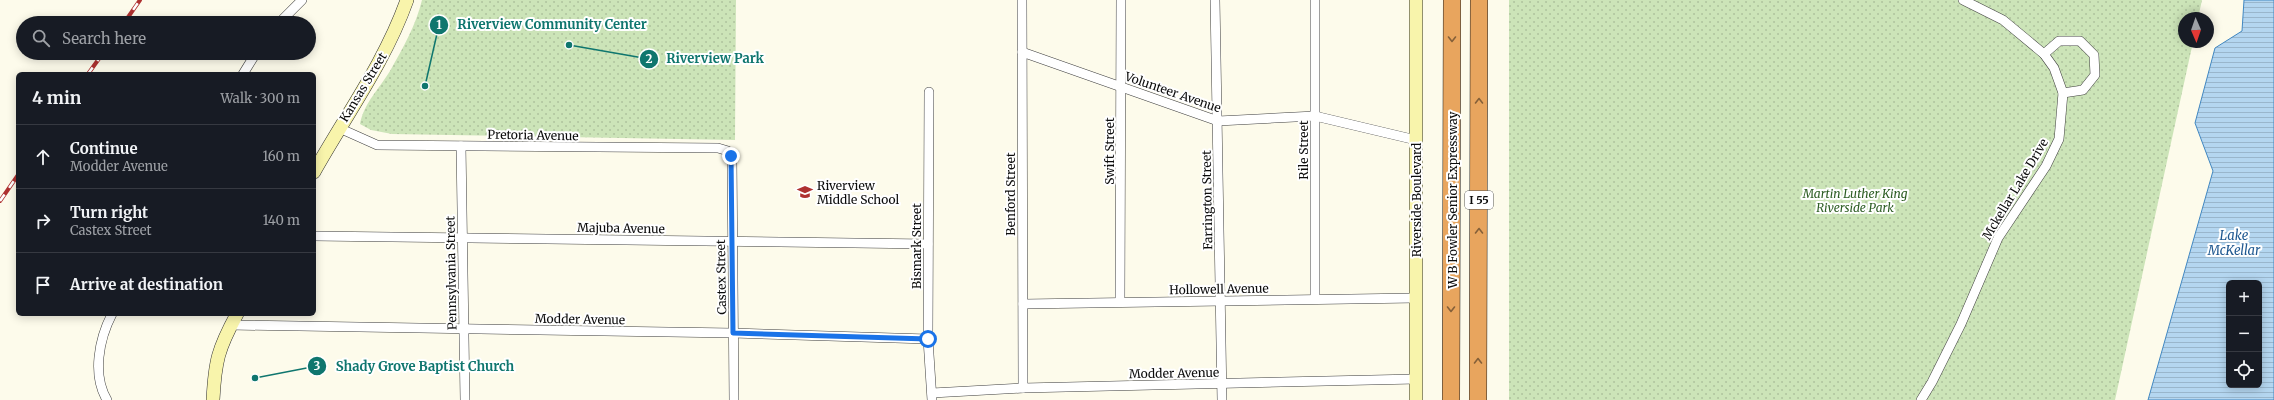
<!DOCTYPE html>
<html lang="en">
<head>
<meta charset="utf-8">
<style>
	body { margin:0; font-family:Merriweather,serif; background:#242831; color:#f1f3f6 }
	.controls { position:absolute; right:12px; bottom:12px; display:grid; overflow:hidden; border-radius:6px; box-shadow:0 2px 10px #0003 }
	.controls button { width:36px; height:36px; display:grid; place-items:center; padding:0; border:0; border-bottom:1px solid #363941; background:#171b24; color:#f1f3f6; font:20px sans-serif }
	.compass { position:absolute; left:2178px; top:12px; width:36px; height:36px; border-radius:50%; background:#171b24; box-shadow:0 2px 10px #0003; rotate:178deg }
	.stop { position:absolute; width:12px; height:12px; margin:-9px; border:3px solid #1a73e8; border-radius:50%; background:#fff }
	.stop.end { background:#1a73e8; border-color:#fff; box-shadow:0 1px 4px #0008 }
	.list { margin:0; padding:0; list-style:none }
	h2 { display:flex; justify-content:space-between; align-items:center; height:52px; margin:0; padding:0 16px; font-size:17px }
	h2 small { font-size:13px; font-weight:400; color:#9ea1a6 }
	.list li { display:grid; grid-template-columns:26px 1fr auto; gap:12px; align-items:center; box-sizing:border-box; height:64px; padding:0 16px; border-top:1px solid #363941 }
	.list b { display:block; font-size:15px; white-space:nowrap }
	.list p { margin:0; font-size:13px; white-space:nowrap; color:#9ea1a6 }
	.list em { font-size:13px; font-style:normal; color:#9ea1a6 }
	.icon { flex:none; width:22px; height:22px; fill:none; stroke:currentColor; stroke-width:2; stroke-linecap:round; stroke-linejoin:round }
	.map { position:relative; flex:none; width:2274px; height:400px; overflow:hidden }
	.search { position:absolute; background:#171b24; box-shadow:0 2px 10px #0003; left:16px; top:16px; width:300px; height:44px; display:flex; align-items:center; gap:10px; box-sizing:border-box; padding:0 14px; border-radius:22px; color:#9ea1a6; font-size:15px }
	.panel { position:absolute; background:#171b24; box-shadow:0 2px 10px #0003; left:16px; top:72px; width:300px; height:244px; border-radius:6px }
	.map>svg:first-child { display:block }
	.park { fill:url(#park-dots) }
	.water { fill:url(#water-rules); stroke:#4187c1; fill-rule:evenodd }
	.lines { fill:none; stroke-linecap:round; stroke-linejoin:round }
	.street-casing { stroke:#3e3e3e; stroke-width:10 }
	.secondary-casing { stroke:#2d2d2d; stroke-width:14 }
	.highway-casing { stroke:#1c1c1c; stroke-width:18 }
	.street { stroke:#fff; stroke-width:9 }
	.secondary { stroke:#f8f4ab; stroke-width:13 }
	.highway { stroke:#e8a55e; stroke-width:17 }
	.rail-casing { stroke:#ae3130; stroke-width:4 }
	.rail { stroke:#fff; stroke-width:2.5; stroke-dasharray:8; stroke-linecap:butt }
	.oneway { stroke:#856039 }
	.route { stroke:#1a73e8; stroke-width:5 }
	.labels { text-anchor:middle; dominant-baseline:central; stroke-width:4; stroke-linejoin:round; paint-order:stroke }
	.shield { fill:#fff; stroke:#545454; stroke-width:1 }
	.shield-label { font-size:11px; font-weight:bold; fill:#0b0b0b }
	.street-label { font-size:12px; fill:#0b0b0b; stroke:#fff }
	.poi-label { font-size:12px; fill:#0b0b0b; stroke:#fff; text-anchor:start }
	.park-label { font-size:12px; font-style:italic; fill:#2b5c22; stroke:#fff }
	.water-label { font-size:13px; font-style:italic; fill:#205991; stroke:#fff }
	.leader { fill:none; stroke:#0f766e; stroke-width:1.5 }
	.callout-dot { fill:#0f766e; stroke:#fff; stroke-width:1.5 }
	.mark-label { font-size:12px; text-anchor:middle; font-weight:bold; fill:#fff }
	.callout-label { font-size:13px; text-anchor:middle; font-weight:bold; fill:#0f766e; stroke:#fff; stroke-width:4; stroke-linejoin:round; paint-order:stroke }
</style>
</head>
<body>
<div class="map">
<svg width="2274" height="400" viewBox="0 0 2274 400">
	<defs>
		<pattern id="park-dots" width="8" height="8" patternUnits="userSpaceOnUse"><rect width="8" height="8" fill="#cce4b8"/><path d="M2 2h.1M6 6h.1" fill="none" stroke="#aec29d" stroke-width="1.8" stroke-linecap="round"/></pattern>
		<pattern id="water-rules" width="6" height="5" patternUnits="userSpaceOnUse"><rect width="6" height="5" fill="#b4d6f0"/><path d="M0 2.5h6" fill="none" stroke="#99b6cc"/></pattern>
	</defs>
	<rect width="100%" height="100%" fill="#fdfbeb"/>
	<g class="park">
		<path d="M422,0h314l-1,140 -343,-6 -21,-4 -11,-6c4,-21 19,-35 30,-53 13,-23 26,-46 32,-71z"/>
		<path d="M1509,0h693l-4,18h-14v24h9l-78,358h-606z"/>
	</g>
	<path class="water" d="M2244,0h30v400h-126l65,-229 -18,-48 20,-75 27,-17zM2229,283h30v102h-30z"/>
	<g class="lines">
		<g class="street-casing">
			<g id="street">
				<path d="M1022,0l1,388"/>
				<path d="M1215,0l7,400"/>
				<path d="M279,23l23,-23"/>
				<path d="M1022,52l196,69 97,-5 101,24"/>
				<path d="M2044,54l15,-13h21l14,14 1,20 -12,15 -20,3"/>
				<path d="M243,74l13,-21"/>
				<path d="M929,92l-1,247 4,61"/>
				<path d="M339,128l38,17 341,3 10,3 4,8 2,241"/>
				<path d="M461,146l4,254"/>
				<path d="M314,236l614,8"/>
				<path d="M1315,299v-299"/>
				<path d="M1120,302l1,-302"/>
				<path d="M1023,304l392,-6"/>
				<path d="M231,325l502,8 195,6"/>
				<path d="M932,393l91,-5 393,-9"/>
				<path d="M107,400c-15,-25 -8,-61 5,-86"/>
				<path d="M1921,400l11,-18 29,-58 37,-86 48,-72 13,-27 4,-46 -9,-25 -10,-14 -41,-34 -40,-20"/>
			</g>
		</g>
		<g class="secondary-casing">
			<g id="secondary">
				<path d="M1416,0v400"/>
				<path d="M314,172c32,-57 71,-110 93,-172"/>
				<path d="M213,400c2,-39 5,-51 24,-86"/>
			</g>
		</g>
		<g class="highway-casing">
			<g id="highway">
				<path d="M1451,400l1,-400"/>
				<path d="M1478,400l1,-400"/>
			</g>
		</g>
		<use href="#street" class="street"/>
		<use href="#secondary" class="secondary"/>
		<use href="#highway" class="highway"/>
		<g class="rail-casing">
			<g id="rail">
				<path d="M124,23l16,-23"/>
				<path d="M88,74l15,-21"/>
				<path d="M0,201l18,-26"/>
			</g>
		</g>
		<use href="#rail" class="rail"/>
	</g>
	<defs><path id="oneway-chevron" d="M-2-3.5L2.5 0L-2 3.5" fill="none" stroke-width="1.6" stroke-linecap="round" stroke-linejoin="round"/></defs>
	<g class="oneway">
		<use href="#oneway-chevron" transform="translate(1452 39) rotate(90)"/>
		<use href="#oneway-chevron" transform="translate(1479 101) rotate(-90)"/>
		<use href="#oneway-chevron" transform="translate(1479 231) rotate(-90)"/>
		<use href="#oneway-chevron" transform="translate(1451 309) rotate(90)"/>
		<use href="#oneway-chevron" transform="translate(1478 361) rotate(-90)"/>
	</g>
	<g class="lines">
		<path class="route" d="M731,156l2,177 195,6"/>
	</g>
	<defs>
		<g id="school-bare" transform="scale(1.2)"><path d="M0-5L7-2L0 1L-7-2ZM-4 1L0 2.5L4 1V4Q0 6-4 4Z" fill="#ae3130" stroke="#fff" stroke-width="2.5" paint-order="stroke"/></g>
	</defs>
	<g fill-rule="evenodd">
		<use href="#school-bare" x="805" y="192"/>
	</g>
	<g class="labels">
		<rect class="shield" x="1465" y="191" width="28" height="18" rx="3"/>
		<g class="shield-label">
			<text x="1479" y="200">I 55</text>
		</g>
		<g class="street-label">
			<text transform="translate(363 87) rotate(-59)">Kansas Street</text>
			<text transform="translate(1173 92) rotate(19)">Volunteer Avenue</text>
			<text transform="translate(533 135) rotate(1)">Pretoria Avenue</text>
			<text transform="translate(1303 150) rotate(-90)">Rile Street</text>
			<text transform="translate(1109 151) rotate(-90)">Swift Street</text>
			<text transform="translate(2015 189) rotate(-59)">Mckellar Lake Drive</text>
			<text transform="translate(1010 194) rotate(-90)">Benford Street</text>
			<text transform="translate(1207 200) rotate(-91)">Farrington Street</text>
			<text transform="translate(1416 200) rotate(-90)">Riverside Boulevard</text>
			<text transform="translate(1452 200) rotate(-90)">W B Fowler Senior Expressway</text>
			<text transform="translate(621 228) rotate(1)">Majuba Avenue</text>
			<text transform="translate(916 246) rotate(-90)">Bismark Street</text>
			<text transform="translate(451 273) rotate(-91)">Pennsylvania Street</text>
			<text transform="translate(721 277) rotate(-91)">Castex Street</text>
			<text transform="translate(1219 289) rotate(-1)">Hollowell Avenue</text>
			<text transform="translate(580 319) rotate(1)">Modder Avenue</text>
			<text transform="translate(1174 373) rotate(-1)">Modder Avenue</text>
		</g>
		<g class="poi-label">
			<text x="817" y="185">Riverview<tspan x="817" dy="14">Middle School</tspan></text>
		</g>
		<g class="park-label">
			<text x="1855" y="193">Martin Luther King<tspan x="1855" dy="14">Riverside Park</tspan></text>
		</g>
		<g class="water-label">
			<text x="2234" y="235">Lake<tspan x="2234" dy="15">McKellar</tspan></text>
		</g>
	</g>
	<path class="leader" d="M425 86L439 25M569 45L649 59M255 378L317 366"/>
	<g class="callout-dot">
		<circle cx="425" cy="86" r="4"/>
		<circle cx="569" cy="45" r="4"/>
		<circle cx="255" cy="378" r="4"/>
		<circle cx="439" cy="25" r="10"/>
		<circle cx="649" cy="59" r="10"/>
		<circle cx="317" cy="366" r="10"/>
	</g>
	<g class="mark-label">
		<text x="439" y="29">1</text>
		<text x="649" y="63">2</text>
		<text x="317" y="370">3</text>
	</g>
	<g class="callout-label">
		<text x="552" y="29">Riverview Community Center</text>
		<text x="715" y="63">Riverview Park</text>
		<text x="425" y="371">Shady Grove Baptist Church</text>
	</g>
</svg>
<div class="controls">
<button>+</button>
<button>−</button>
<button><svg class="icon" aria-label="locate" viewBox="0 0 24 24"><circle cx="12" cy="12" r="6"/><path d="M12 2v4M12 18v4M2 12h4M18 12h4"/></svg></button>
</div>
<svg class="compass" viewBox="-18 -18 36 36"><path d="M0-13l5 13h-10z" fill="#e53935"/><path d="M0 13l5-13h-10z" fill="#9ea1a6"/></svg>
<div class="stop" style="left:928px;top:339px"></div>
<div class="stop end" style="left:731px;top:156px"></div>
<div class="search"><svg class="icon" aria-label="search" viewBox="0 0 24 24"><circle cx="10" cy="10" r="6"/><path d="M15 15l6 6"/></svg>Search here</div>
<section class="panel">
<h2>4 min<small>Walk · 300 m</small></h2>
<ul class="list">
<li><svg class="icon" aria-label="ahead" viewBox="0 0 24 24"><path d="M12 20V5M6 11l6-6 6 6"/></svg><div><b>Continue</b><p>Modder Avenue</p></div><em>160 m</em></li>
<li><svg class="icon" aria-label="right" viewBox="0 0 24 24"><path d="M7 20v-9h11M14 6l5 5-5 5"/></svg><div><b>Turn right</b><p>Castex Street</p></div><em>140 m</em></li>
<li><svg class="icon" aria-label="arrive" viewBox="0 0 24 24"><path d="M6 21V4h12l-3 4 3 4H6"/></svg><div><b>Arrive at destination</b></div></li>
</ul>
</section>
</div>
</body>
</html>
